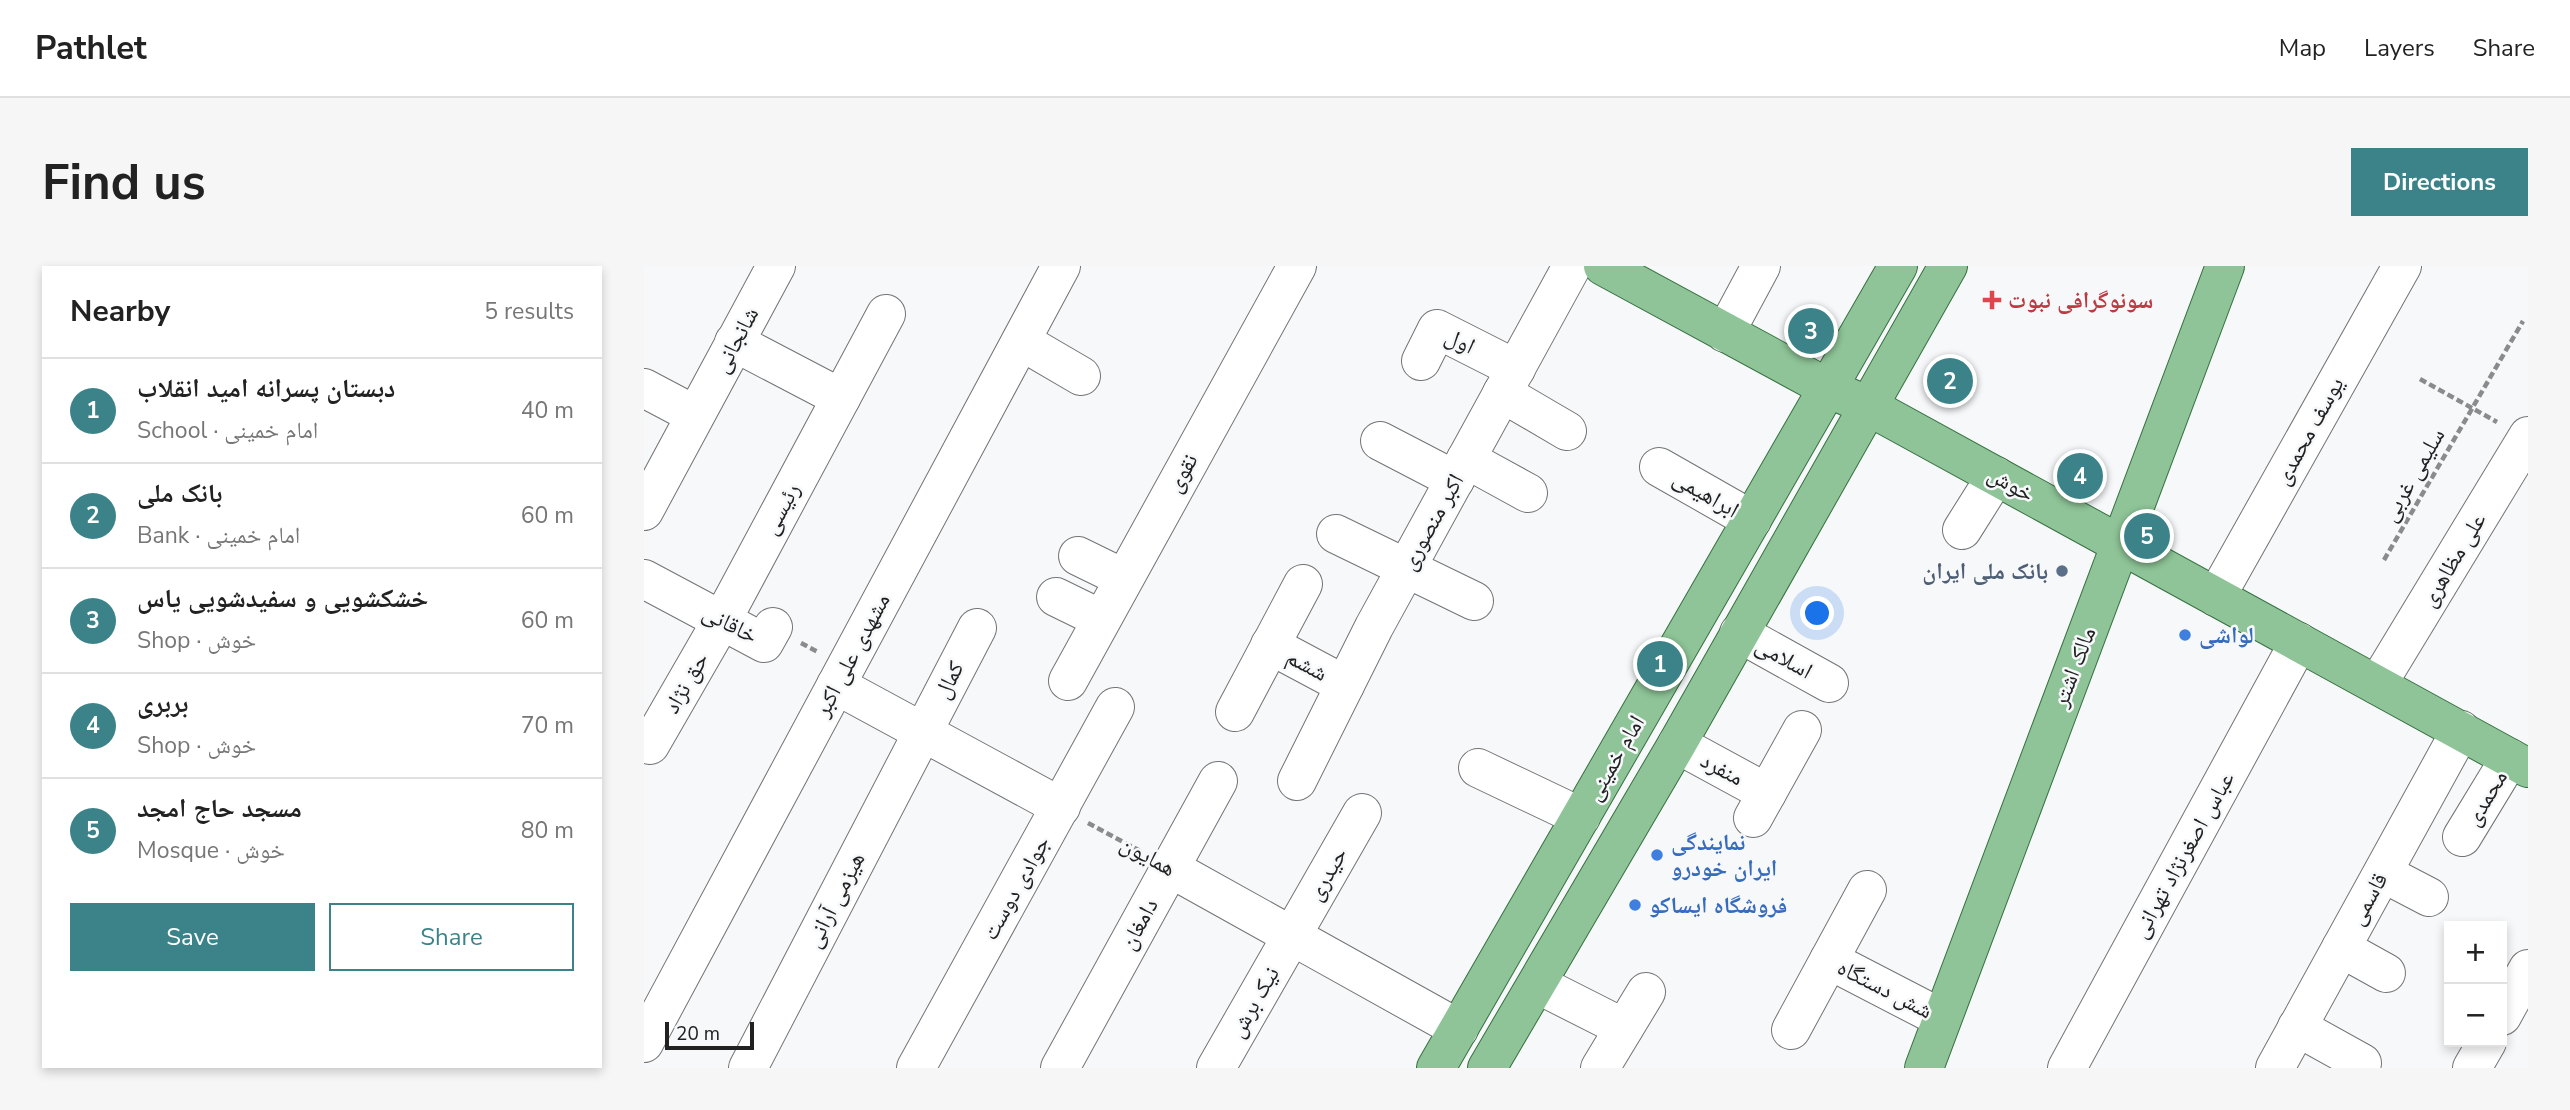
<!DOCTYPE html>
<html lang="en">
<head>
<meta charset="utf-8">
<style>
	body { margin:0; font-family:"Nunito Sans","Noto Naskh Arabic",sans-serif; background:#f6f6f6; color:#222 }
	.controls { position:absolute; right:21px; bottom:21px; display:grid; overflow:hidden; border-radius:0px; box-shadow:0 4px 10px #0003 }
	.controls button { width:63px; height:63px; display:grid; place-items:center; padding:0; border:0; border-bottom:2px solid #e0e0e0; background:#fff; color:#222; font:35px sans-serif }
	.scale { position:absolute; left:21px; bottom:18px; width:89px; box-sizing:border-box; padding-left:7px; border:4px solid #212122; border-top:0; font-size:19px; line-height:24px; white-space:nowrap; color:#212122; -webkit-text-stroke:5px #f7f8f9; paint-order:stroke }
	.you { position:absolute; left:1174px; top:348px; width:24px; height:24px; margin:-18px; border:5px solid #fff; border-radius:50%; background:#1a73e8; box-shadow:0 0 0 10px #1a73e833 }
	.badge { display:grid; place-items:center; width:46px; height:46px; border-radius:50%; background:#3b8388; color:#fff; font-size:23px; font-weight:700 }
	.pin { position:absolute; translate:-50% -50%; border:4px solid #fff; box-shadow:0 2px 7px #0006 }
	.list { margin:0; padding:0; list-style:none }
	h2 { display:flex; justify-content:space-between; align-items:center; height:91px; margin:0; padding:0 28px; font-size:30px }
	h2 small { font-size:23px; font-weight:400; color:#767676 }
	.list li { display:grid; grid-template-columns:46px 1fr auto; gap:21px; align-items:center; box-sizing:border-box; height:105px; padding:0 28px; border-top:2px solid #e0e0e0 }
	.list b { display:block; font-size:26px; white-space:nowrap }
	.list p { margin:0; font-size:23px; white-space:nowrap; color:#767676 }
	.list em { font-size:23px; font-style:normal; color:#767676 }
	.actions { display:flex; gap:14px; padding:21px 28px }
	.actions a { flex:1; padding:16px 0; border:2px solid #3b8388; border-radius:0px; text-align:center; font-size:24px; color:#3b8388 }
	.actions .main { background:#3b8388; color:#fff }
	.map { position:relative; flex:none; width:1884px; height:802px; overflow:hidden; border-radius:0px }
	header { display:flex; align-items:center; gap:42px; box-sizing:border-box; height:98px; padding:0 35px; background:#fff; border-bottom:2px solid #e0e0e0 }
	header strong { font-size:33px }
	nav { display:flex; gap:38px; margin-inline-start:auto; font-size:24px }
	.intro { display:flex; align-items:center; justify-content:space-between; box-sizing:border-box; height:168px; padding:0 42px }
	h1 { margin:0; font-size:49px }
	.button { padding:18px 32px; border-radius:0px; background:#3b8388; color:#fff; font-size:24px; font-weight:700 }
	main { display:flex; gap:42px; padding:0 42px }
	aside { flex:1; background:#fff; border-radius:0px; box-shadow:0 4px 10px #0003 }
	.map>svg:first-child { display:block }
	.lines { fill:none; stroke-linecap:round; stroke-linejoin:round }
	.minor-casing { stroke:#747476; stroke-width:40 }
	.major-casing { stroke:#367141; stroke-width:40 }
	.path { stroke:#8b8b8c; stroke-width:4.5; stroke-dasharray:7 3.5; stroke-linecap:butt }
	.minor { stroke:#fff; stroke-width:38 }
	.major { stroke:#8ec497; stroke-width:38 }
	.health-dot { fill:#e0444e; stroke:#f7f8f9; stroke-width:2.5 }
	.service-dot { fill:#5c6f8a; stroke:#f7f8f9; stroke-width:2.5 }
	.shop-dot { fill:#3f7fe0; stroke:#f7f8f9; stroke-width:2.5 }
	.labels { text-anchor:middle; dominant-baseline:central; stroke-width:5; stroke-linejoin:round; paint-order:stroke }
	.health-label { font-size:23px; font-weight:bold; fill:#be3a42; stroke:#f7f8f9; text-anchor:start }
	.street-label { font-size:23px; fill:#212122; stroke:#f7f8f9 }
	.service-label { font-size:23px; font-weight:bold; fill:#4e5e75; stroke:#f7f8f9; text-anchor:end }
	.shop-label { font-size:23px; font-weight:bold; fill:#366cbe; stroke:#f7f8f9; text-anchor:start }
</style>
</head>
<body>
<header>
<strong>Pathlet</strong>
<nav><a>Map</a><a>Layers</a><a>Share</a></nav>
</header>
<div class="intro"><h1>Find us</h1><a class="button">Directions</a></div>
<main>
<aside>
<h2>Nearby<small>5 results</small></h2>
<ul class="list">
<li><span class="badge">1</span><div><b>دبستان پسرانه امید انقلاب</b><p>School · امام خمینی</p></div><em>40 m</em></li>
<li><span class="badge">2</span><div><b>بانک ملی</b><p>Bank · امام خمینی</p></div><em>60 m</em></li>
<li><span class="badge">3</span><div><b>خشکشویی و سفیدشویی یاس</b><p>Shop · خوش</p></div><em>60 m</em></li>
<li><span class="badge">4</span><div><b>بربری</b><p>Shop · خوش</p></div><em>70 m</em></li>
<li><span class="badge">5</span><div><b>مسجد حاج امجد</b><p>Mosque · خوش</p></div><em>80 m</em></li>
</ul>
<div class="actions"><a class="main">Save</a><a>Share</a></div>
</aside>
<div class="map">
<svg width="1884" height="802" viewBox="0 0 1884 802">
	<rect width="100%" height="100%" fill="#f7f8f9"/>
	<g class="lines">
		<g class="minor-casing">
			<g id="minor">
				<path d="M1081,67l36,-67"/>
				<path d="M377,75l60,35"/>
				<path d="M90,76l107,56"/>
				<path d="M777,95l16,-32 79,40"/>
				<path d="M0,122l51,27"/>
				<path d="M858,127l65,38"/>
				<path d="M736,175l75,39"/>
				<path d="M822,193l62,34"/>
				<path d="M1015,201l93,53"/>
				<path d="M0,245l132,-245"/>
				<path d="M1318,264l34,-54"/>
				<path d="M692,268l138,67"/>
				<path d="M434,290l45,22"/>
				<path d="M0,313l120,64 9,-16"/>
				<path d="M412,331l45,22"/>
				<path d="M1572,331l186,-331"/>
				<path d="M1095,367l90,50"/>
				<path d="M626,379l75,40"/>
				<path d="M424,415l229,-415"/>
				<path d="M192,419l225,122"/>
				<path d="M1733,419l151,-249"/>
				<path d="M591,446l68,-128"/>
				<path d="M1033,478l90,49"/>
				<path d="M6,479l72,-125 164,-306"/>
				<path d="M834,502l103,49"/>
				<path d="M653,515l77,-154 198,-361"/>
				<path d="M1109,552l49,-88"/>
				<path d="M1818,571l48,-79"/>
				<path d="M526,602l289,161"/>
				<path d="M1739,607l46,24"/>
				<path d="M1697,682l45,25"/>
				<path d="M1185,694l112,58"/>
				<path d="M893,718l87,44"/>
				<path d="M1858,750l26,-47"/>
				<path d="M1653,761l65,36"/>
				<path d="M1147,764l76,-140"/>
				<path d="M0,777l417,-777"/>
				<path d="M104,802l229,-440"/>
				<path d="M272,802l199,-361"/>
				<path d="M416,802l158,-287"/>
				<path d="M572,802l146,-255"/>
				<path d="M956,802l46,-76"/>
				<path d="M1423,802l232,-426"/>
				<path d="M1631,802l186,-338"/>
				<path d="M1828,802l15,-26"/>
			</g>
		</g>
		<g class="major-casing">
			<g id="major">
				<path d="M959,0l225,122 40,18 660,362"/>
				<path d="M792,802l462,-802"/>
				<path d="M843,802l190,-324 271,-478"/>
				<path d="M1280,802l301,-802"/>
			</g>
		</g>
		<g class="path">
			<path d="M1776,113l77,43"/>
			<path d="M1740,294l139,-239"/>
			<path d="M157,377l17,9"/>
			<path d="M444,557l54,29"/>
		</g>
		<use href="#minor" class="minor"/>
		<use href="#major" class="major"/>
	</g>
	<path class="health-dot" d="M1344.5 23.5h7v7h7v7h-7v7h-7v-7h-7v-7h7z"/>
	<circle class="service-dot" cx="1418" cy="305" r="7"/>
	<g class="shop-dot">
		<circle cx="1541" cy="369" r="7"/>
		<circle cx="1013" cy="589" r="7"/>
		<circle cx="991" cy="639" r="7"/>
	</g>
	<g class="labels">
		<g class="health-label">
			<text x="1364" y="34">سونوگرافی نبوت</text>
		</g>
		<g class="street-label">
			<text transform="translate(92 74) rotate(-62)">شانجانی</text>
			<text transform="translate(816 75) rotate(26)">اول</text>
			<text transform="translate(1665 165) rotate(-61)">یوسف محمدی</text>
			<text transform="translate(538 207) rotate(-61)">نقوی</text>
			<text transform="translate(1769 209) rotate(-60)">سلیمی غربی</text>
			<text transform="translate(1367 218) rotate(29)">خوش</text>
			<text transform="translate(1062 228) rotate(30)">ابراهیمی</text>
			<text transform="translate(137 243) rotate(-62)">رئیسی</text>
			<text transform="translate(788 256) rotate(-61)">اکبر منصوری</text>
			<text transform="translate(1809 294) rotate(-59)">علی مظاهری</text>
			<text transform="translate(86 358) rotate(27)">خاقانی</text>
			<text transform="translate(208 389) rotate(-62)">مشهدی علی اکبر</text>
			<text transform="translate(1140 392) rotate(29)">اسلامی</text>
			<text transform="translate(663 399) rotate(28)">ششم</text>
			<text transform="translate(1430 401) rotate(-69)">مالک اشتر</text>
			<text transform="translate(305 414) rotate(-63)">کمال</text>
			<text transform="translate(42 417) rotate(-60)">حق نژاد</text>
			<text transform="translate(971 492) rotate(-60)">امام خمینی</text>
			<text transform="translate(1078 503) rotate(28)">منفرد</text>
			<text transform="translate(1842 532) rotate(-59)">محمدی</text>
			<text transform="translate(1539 589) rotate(-61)">عباس اصغرنژاد تهرانی</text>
			<text transform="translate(504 590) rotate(29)">همایون</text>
			<text transform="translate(683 608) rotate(-60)">حیدری</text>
			<text transform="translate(372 622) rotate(-61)">جوادی دوست</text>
			<text transform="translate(1724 633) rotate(-61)">قاسمی</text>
			<text transform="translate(191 634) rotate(-63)">هیزمی آرانی</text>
			<text transform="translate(495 658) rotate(-61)">دامغان</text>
			<text transform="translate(1241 723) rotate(27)">شش دستگاه</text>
			<text transform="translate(610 736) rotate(-60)">نیک برش</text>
		</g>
		<g class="service-label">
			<text x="1404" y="305">بانک ملی ایران</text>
		</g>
		<g class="shop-label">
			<text x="1555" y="369">لواشی</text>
			<text x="1027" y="576">نمایندگی<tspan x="1027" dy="26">ایران خودرو</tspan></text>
			<text x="1005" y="639">فروشگاه ایساکو</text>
		</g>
	</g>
</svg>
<div class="controls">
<button>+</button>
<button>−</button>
</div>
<div class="scale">20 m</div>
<div class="you"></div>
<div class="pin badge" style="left:1016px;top:398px">1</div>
<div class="pin badge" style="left:1306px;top:115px">2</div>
<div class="pin badge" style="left:1167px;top:65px">3</div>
<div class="pin badge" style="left:1436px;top:210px">4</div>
<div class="pin badge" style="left:1503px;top:270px">5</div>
</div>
</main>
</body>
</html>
